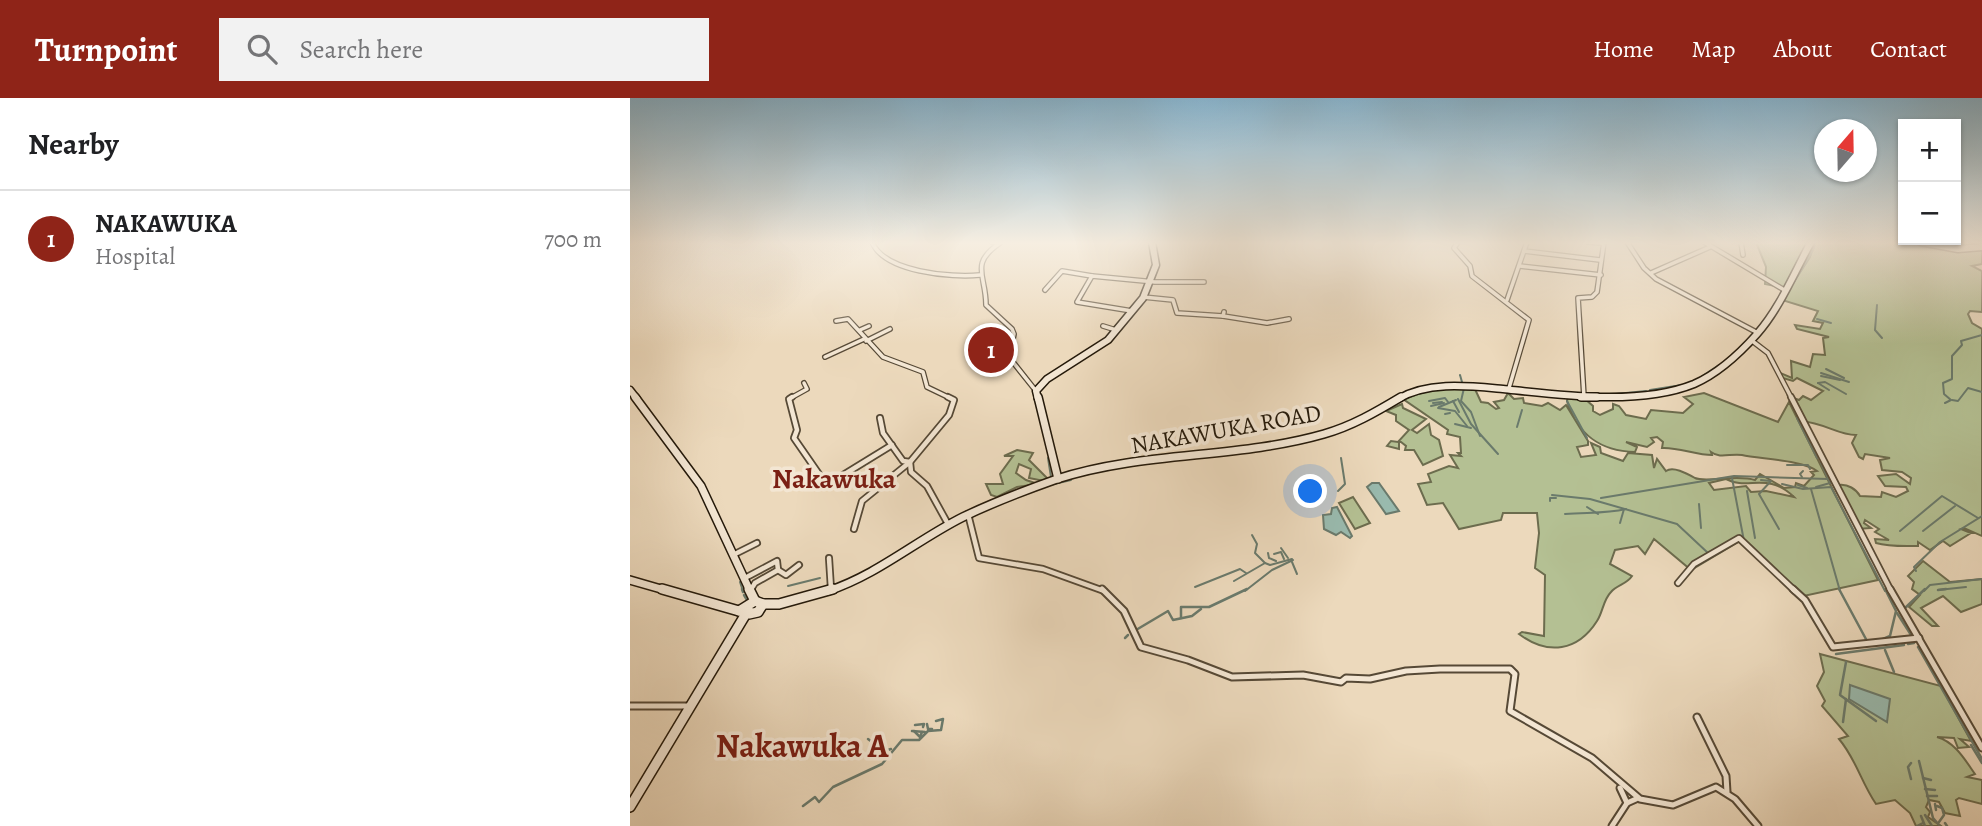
<!DOCTYPE html>
<html lang="en">
<head>
<meta charset="utf-8">
<style>
	body { margin:0; font-family:Alegreya,serif; background:#f2f2f2; color:#202124 }
	.controls { position:absolute; right:21px; top:21px; display:grid; overflow:hidden; border-radius:0px; box-shadow:0 2px 5px #0004 }
	.controls button { width:63px; height:63px; display:grid; place-items:center; padding:0; border:0; border-bottom:2px solid #e0e0e0; background:#fff; color:#202124; font:35px sans-serif }
	.compass { position:absolute; left:1184px; top:21px; width:63px; height:63px; border-radius:50%; background:#fff; box-shadow:0 2px 5px #0004; rotate:20deg }
	.you { position:absolute; left:681px; top:394px; width:24px; height:24px; margin:-18px; border:5px solid #fff; border-radius:50%; background:#1a73e8; box-shadow:0 0 0 10px #1a73e833 }
	.badge { display:grid; place-items:center; width:46px; height:46px; border-radius:50%; background:#8f2418; color:#fff; font-size:23px; font-weight:700 }
	.pin { position:absolute; translate:-50% -50%; border:4px solid #fff; box-shadow:0 2px 7px #0006 }
	.list { margin:0; padding:0; list-style:none }
	h2 { display:flex; justify-content:space-between; align-items:center; height:91px; margin:0; padding:0 28px; font-size:30px }
	h2 small { font-size:23px; font-weight:400; color:#757577 }
	.list li { display:grid; grid-template-columns:46px 1fr auto; gap:21px; align-items:center; box-sizing:border-box; height:98px; padding:0 28px; border-top:2px solid #e0e0e0 }
	.list b { display:block; font-size:26px; white-space:nowrap }
	.list p { margin:0; font-size:23px; white-space:nowrap; color:#757577 }
	.list em { font-size:23px; font-style:normal; color:#757577 }
	.icon { flex:none; width:38px; height:38px; fill:none; stroke:currentColor; stroke-width:2; stroke-linecap:round; stroke-linejoin:round }
	.map { position:relative; flex:none; width:1352px; height:728px; overflow:hidden }
	header { display:flex; align-items:center; gap:42px; box-sizing:border-box; height:98px; padding:0 35px; background:#8f2418; color:#fff }
	header strong { font-size:33px }
	nav { display:flex; gap:38px; margin-inline-start:auto; font-size:24px }
	.search { width:490px; height:63px; background:#f2f2f2; display:flex; align-items:center; gap:18px; box-sizing:border-box; padding:0 24px; border-radius:0px; color:#757577; font-size:26px }
	main { display:flex }
	aside { flex:1; background:#fff }
	.map>svg:first-child { display:block }
	.green { fill:#b4c093; stroke:#6c6c4e; stroke-width:2; fill-rule:evenodd }
	.water { fill:#99baae; stroke:#6a7a6c; stroke-width:2 }
	.lines { fill:none; stroke-linecap:round; stroke-linejoin:round }
	.stream-far1 { stroke:#6a7a6c; stroke-width:2 }
	.stream { stroke:#6a7a6c; stroke-width:2.5 }
	.street-far2-casing { stroke:#564936; stroke-width:6 }
	.street-far1-casing { stroke:#564936; stroke-width:8 }
	.street-casing { stroke:#564936; stroke-width:9 }
	.secondary-far2-casing { stroke:#24190a; stroke-width:9 }
	.secondary-far1-casing { stroke:#24190a; stroke-width:10 }
	.secondary-casing { stroke:#24190a; stroke-width:12 }
	.street-far2 { stroke:#f3e6d3; stroke-width:3.5 }
	.street-far1 { stroke:#f3e6d3; stroke-width:4.5 }
	.street { stroke:#f3e6d3; stroke-width:5 }
	.secondary-far2 { stroke:#f3e6d3; stroke-width:6 }
	.secondary-far1 { stroke:#f3e6d3; stroke-width:7 }
	.secondary { stroke:#f3e6d3; stroke-width:9 }
	.labels { text-anchor:middle; dominant-baseline:central; stroke-width:7; stroke-linejoin:round; paint-order:stroke }
	.street-label { font-size:24px; fill:#24190a; stroke:#f3e6d3 }
	.quarter-label { font-size:28px; font-weight:bold; fill:#7a1f14; stroke:#f3e6d3 }
	.near-quarter-label { font-size:33px; font-weight:bold; fill:#7a1f14; stroke:#f3e6d3 }
</style>
</head>
<body>
<header>
<strong>Turnpoint</strong>
<div class="search"><svg class="icon" aria-label="search" viewBox="0 0 24 24"><circle cx="10" cy="10" r="6"/><path d="M15 15l6 6"/></svg>Search here</div>
<nav><a>Home</a><a>Map</a><a>About</a><a>Contact</a></nav>
</header>
<main>
<aside>
<h2>Nearby<small></small></h2>
<ul class="list">
<li><span class="badge">1</span><div><b>NAKAWUKA</b><p>Hospital</p></div><em>700 m</em></li>
</ul>
</aside>
<div class="map">
<svg width="1352" height="728" viewBox="0 0 1352 728">
	<rect width="100%" height="100%" fill="#ecd9bc"/>
	<filter id="stains"><feTurbulence type="fractalNoise" baseFrequency=".00286" numOctaves="4"/><feColorMatrix values="0 0 0 0 .2 0 0 0 0 .09 0 0 0 0 .02 0 0 0 .5 -.17"/></filter>
	<radialGradient id="worn" r=".72"><stop offset=".6" stop-color="#630" stop-opacity="0"/><stop offset="1" stop-color="#630" stop-opacity=".3"/></radialGradient>
	<g class="green">
		<path d="M1126,144h54l-25,46 -20,-4 1,-17z"/>
		<path d="M1185,144h101l35,7 31,-1v16l-10,2 10,5v41l-12,-1 -2,3 4,9 10,6v207l-18,-8 -3,1 10,4 -21,13 -7,-5 -13,9 -12,-8v4c-13,0 -29,1 -42,-3l-1,-4 14,1 -14,-8 4,-3 -14,-9 -1,3 7,5 -14,1 -27,-50 9,6c9,-1 17,4 21,11l21,1 1,-5 14,5 12,-6 -2,-4 -21,-1 -7,-10 18,-2 14,10 1,-6 -9,-6 -20,-2 -2,-10 10,-2 -25,-4 -2,5 -4,-2 -7,-14 4,-8c-18,0 -31,-12 -55,-14l-13,-25 11,4 4,-4 8,4 12,-9 -26,-13 -4,3 -14,-4 -1,-5 14,6 -1,-17 19,6 3,-13 12,1 -2,-17 6,-1 -32,-8 -2,-4 25,4 3,-6 -10,-2 5,-10 -36,-11 28,-43z"/>
		<path d="M844,289l7,15 7,1 8,6 3,-1 -5,-6 10,-2 4,-7 6,6 9,-1 1,5 18,3 6,-3 12,7 6,-5 22,36v4l-11,2 4,10 15,-2 -5,-12 9,4 1,6 22,8 5,-8 24,2 2,13 3,-9 9,12c7,-5 20,2 29,7 11,5 41,-4 60,2l5,-6 24,14 11,-1 1,-4 8,3 10,-11 -3,-3 6,-1c-14,-11 -58,-12 -75,-16 -11,-2 -22,4 -31,-3l1,3c-16,0 -34,-8 -50,-7l1,-6 -6,-5 -6,1 3,4 -7,5 -21,-5 11,5 -2,5c-34,-1 -57,-16 -68,-51l1,-4 17,2 8,7v5l7,4 13,-6v-5l6,2 7,9 20,4 5,-9 32,3 10,-9 -9,-7 20,-4 74,29 11,-20 89,178 -79,17 -59,-56 -49,29 -37,-31 -9,15 -7,-8 -23,4 -5,14 22,12c-5,8 -15,9 -21,16 -8,8 -8,20 -14,29 -19,30 -49,35 -78,13l3,-2 22,4 1,-61 -10,-7 4,-35 -2,-20h-34l-2,7 -42,9 -16,-26 -16,2 -9,-21 13,-2 -3,-8 21,-8 9,2 -8,-13 11,1 -3,-3h3l-1,-16 -13,-3 1,-4 -45,-31 31,-10zM1096,381c22,12 41,-8 68,18l-28,-6 -15,1 -5,-6 -32,4 -5,-7z"/>
		<path d="M772,306l1,4 23,11 -14,11 5,3 12,-9 2,11 8,5 4,16 -20,9 -9,-15h-9l1,-4 -5,-4h-2v7l-12,-3 4,-5 7,1 11,-12 -13,-9v-6l-10,-4z"/>
		<path d="M387,352l16,3 -4,7 19,19 -4,2 -15,-3 2,-9 -12,-5 -3,9 10,7 12,4 -21,3 -20,10 -6,-2 -5,-11h17l-3,-10 13,-18h-9z"/>
		<path d="M723,399l17,26 -15,6 -16,-26z"/>
		<path d="M1293,463l27,21 32,-3v25l-21,8 -18,-16 -22,12 17,18h-6l-23,-19 11,-12 -8,-6 2,-7 -6,-6z"/>
		<path d="M1190,556l121,32 30,55 -11,-2 9,8 -11,1 -4,-10 -17,-1c18,5 28,23 38,37l-8,3 15,3v24l-23,-6 -3,2 4,16 -15,-3 -6,-11 -10,-2 -3,7 4,5 -2,5 13,9h-25l-6,-13 -15,-13 -19,4c-15,-22 -20,-45 -37,-65l9,-3 -26,-30 3,-5 -8,-15 7,-14z"/>
	</g>
	<g class="water">
		<path d="M742,385h7l20,28 -13,3 -19,-27z"/>
		<path d="M707,409l15,29 -2,2 -9,-6 -5,3 -12,-6 -1,-14 8,-1 1,-6z"/>
		<path d="M1220,587l40,14 -3,23 -38,-23z"/>
	</g>
	<g class="lines">
		<g class="stream-far1">
			<path d="M1227,144l2,2"/>
			<path d="M1184,150l1,-6"/>
			<path d="M1164,184l19,-32"/>
			<path d="M1247,207l-2,25 7,8"/>
			<path d="M1187,221l14,4"/>
			<path d="M1196,271l18,9"/>
			<path d="M1191,275l28,9"/>
			<path d="M830,277l2,7"/>
			<path d="M1191,278l19,4"/>
			<path d="M1068,281l21,-14"/>
			<path d="M1188,285l7,-1 21,12"/>
			<path d="M1188,285l11,7"/>
			<path d="M834,290l-3,13 10,11 9,24"/>
			<path d="M1020,292l32,-5"/>
			<path d="M986,296l30,-3"/>
			<path d="M828,301l13,25 27,30"/>
			<path d="M1322,302l6,1 10,-13 14,4"/>
			<path d="M799,303l16,-3 3,4"/>
			<path d="M823,303l6,11"/>
			<path d="M937,303l20,37"/>
			<path d="M803,305l9,-1"/>
			<path d="M1315,305l6,-3 -7,-6 -1,-11 9,-4v-23l10,-11 -1,-4 21,-6"/>
			<path d="M801,308l13,-3"/>
			<path d="M809,309l17,-7"/>
			<path d="M808,310l17,3 12,15"/>
			<path d="M815,316l5,-1"/>
			<path d="M1167,320l20,40"/>
			<path d="M825,326l16,4"/>
			<path d="M887,329l5,-17"/>
			<path d="M418,360l3,19"/>
			<path d="M1157,367h21l2,4"/>
			<path d="M1172,379l-2,-3 3,-3"/>
			<path d="M1102,380l12,63"/>
			<path d="M1131,382l9,1"/>
			<path d="M1141,383l-12,13 20,35"/>
			<path d="M1152,386l21,5 28,-2 54,104"/>
			<path d="M420,387l21,-5"/>
			<path d="M1168,387l9,3"/>
			<path d="M1186,389l14,-4 -9,-20"/>
			<path d="M1181,391l29,102"/>
			<path d="M708,393l7,-7 -4,-26"/>
			<path d="M1117,393l8,47"/>
			<path d="M922,397l38,4 87,25 31,29"/>
			<path d="M971,400l133,-22 94,3"/>
			<path d="M920,403v-3h6"/>
			<path d="M1069,406l2,24"/>
			<path d="M957,409l11,7"/>
			<path d="M935,416c21,-2 40,0 61,-5"/>
			<path d="M990,425l4,-14"/>
			<path d="M1270,433l42,-35 36,22"/>
			<path d="M1293,433l32,-25"/>
			<path d="M622,437l5,9 -2,9 10,10"/>
			<path d="M651,450l7,10"/>
			<path d="M638,455l1,5 7,3"/>
			<path d="M644,456l7,-2 3,7"/>
			<path d="M662,464l5,12"/>
			<path d="M1286,473l-2,-4 26,-25 42,-26"/>
			<path d="M604,483l31,-18 5,2 22,-6"/>
			<path d="M110,484l3,9"/>
			<path d="M158,488l32,-8"/>
			<path d="M565,489l45,-18 6,4"/>
			<path d="M1308,492l28,-3"/>
			<path d="M615,493l27,-21 21,-10"/>
			<path d="M1294,493l6,-6 52,-6"/>
		</g>
		<g class="stream">
			<path d="M112,491l1,3"/>
			<path d="M1209,491l28,52"/>
			<path d="M1308,492l8,-1"/>
			<path d="M114,497l3,5"/>
			<path d="M1274,511l21,-20"/>
			<path d="M1267,515l16,25"/>
			<path d="M551,520v-11h28l38,-18"/>
			<path d="M506,532l32,-19 5,9 19,-4 9,-7"/>
			<path d="M495,540l3,-3"/>
			<path d="M1253,541l7,-3 6,-25 -11,-22"/>
			<path d="M1278,546l6,-1"/>
			<path d="M1288,549l64,112"/>
			<path d="M1255,552l9,22"/>
			<path d="M1206,556l68,-9"/>
			<path d="M1216,564l-6,33 36,26"/>
			<path d="M1213,624l3,-23"/>
			<path d="M297,626l1,5h4"/>
			<path d="M285,627l9,-1 -1,3"/>
			<path d="M282,633l13,1"/>
			<path d="M284,633l6,6 2,-5"/>
			<path d="M238,641l16,12 7,-2"/>
			<path d="M1341,647l11,18"/>
			<path d="M1289,663l14,57 7,8"/>
			<path d="M1281,665l-3,4 3,12"/>
			<path d="M1293,680l8,2"/>
			<path d="M1295,691l10,1"/>
			<path d="M1297,698h10"/>
			<path d="M1305,706l1,6"/>
			<path d="M173,708l12,-9 4,5 14,-15 49,-23 20,-24h17l9,-9 13,-1 2,-11 -7,2"/>
			<path d="M1307,708l5,2 2,7 -5,7"/>
			<path d="M1295,717l7,11"/>
			<path d="M1291,718l4,10"/>
			<path d="M1315,725l2,3"/>
			<path d="M1287,728l6,-3"/>
		</g>
		<g class="street-far2-casing">
			<g id="street-far2">
				<path d="M242,144c12,30 79,36 108,33"/>
				<path d="M362,144l8,1c-31,21 -14,32 -14,62l26,24 2,5 -5,23 27,34"/>
				<path d="M828,144l-4,6 16,18 2,10 57,44 -20,68"/>
				<path d="M958,144l15,1"/>
				<path d="M997,144l17,26 12,11 102,54"/>
				<path d="M1074,144l82,49"/>
				<path d="M1111,144l2,13"/>
				<path d="M894,153l76,9"/>
				<path d="M890,168l81,9"/>
				<path d="M1021,175l59,-26"/>
				<path d="M415,192l17,-19 30,5"/>
				<path d="M513,199l30,3 4,13 46,3 1,-4"/>
				<path d="M877,202l20,-58"/>
				<path d="M502,213l-55,-9 15,-26 63,6h49"/>
				<path d="M593,218l44,7 22,-4"/>
				<path d="M206,223l12,-2 35,38 40,15 4,15 25,12"/>
				<path d="M473,228l13,4"/>
				<path d="M230,232l9,-4"/>
				<path d="M1121,242l17,13 24,46"/>
				<path d="M236,243l24,-12"/>
				<path d="M195,259l39,-18"/>
				<path d="M954,299l-6,-99 14,-1 5,-5 7,-50"/>
				<path d="M159,301l18,-10 -3,-6"/>
			</g>
		</g>
		<g class="street-far1-casing">
			<g id="street-far1">
				<path d="M162,299l-3,2 8,31 -3,8 27,39 14,3 57,-35"/>
				<path d="M1161,299l100,194"/>
				<path d="M250,320l3,15 20,28 7,1 1,10 16,14 21,38"/>
				<path d="M338,416l11,44 64,11 61,22"/>
				<path d="M224,431l8,-28 48,-39 39,-47 5,-15 -6,-3"/>
				<path d="M103,457l24,-12"/>
				<path d="M199,460l2,31"/>
				<path d="M148,472l8,5 13,-10"/>
				<path d="M115,480l32,-17 1,9 -23,13 -5,8"/>
				<path d="M1048,485l16,-19 45,-26 56,53"/>
			</g>
		</g>
		<g class="street-casing">
			<g id="street">
				<path d="M472,491l22,22 17,36 47,13 44,17 71,-2 38,7 5,-4 24,1 36,-8 34,-2h70l5,5 -5,37 82,47 48,41 33,6 43,-18 19,12 23,27"/>
				<path d="M1163,491l12,11 28,47 86,-9"/>
				<path d="M1260,491l92,159"/>
				<path d="M0,608h59"/>
				<path d="M1067,619l29,59 1,16"/>
				<path d="M990,690l7,15"/>
				<path d="M982,728l15,-23 9,-4"/>
			</g>
		</g>
		<g class="secondary-far2-casing">
			<g id="secondary-far2">
				<path d="M1290,144l38,7 24,-2"/>
				<path d="M0,292l7,9"/>
				<path d="M408,301l-2,-8 11,-12 61,-39 35,-42 13,-33 -4,-23"/>
				<path d="M768,301c30,-18 71,-13 105,-10 56,6 137,17 191,-5 23,-10 47,-32 63,-50 23,-26 37,-61 54,-92"/>
			</g>
		</g>
		<g class="secondary-far1-casing">
			<g id="secondary-far1">
				<path d="M5,299l66,89 49,105"/>
				<path d="M408,299l20,82"/>
				<path d="M951,299h16"/>
				<path d="M0,482l38,11"/>
				<path d="M198,493c49,-16 89,-51 135,-74 29,-14 63,-27 94,-38 86,-28 180,-20 267,-45 28,-8 52,-22 77,-37"/>
			</g>
		</g>
		<g class="secondary-casing">
			<g id="secondary">
				<path d="M32,491l77,22"/>
				<path d="M119,491l6,12"/>
				<path d="M125,503l8,3 -5,8 -9,2 -1,-6 -9,3z"/>
				<path d="M133,506h16l54,-15"/>
				<path d="M0,709l117,-195"/>
			</g>
		</g>
		<use href="#street-far2" class="street-far2"/>
		<use href="#street-far1" class="street-far1"/>
		<use href="#street" class="street"/>
		<use href="#secondary-far2" class="secondary-far2"/>
		<use href="#secondary-far1" class="secondary-far1"/>
		<use href="#secondary" class="secondary"/>
	</g>
	<linearGradient id="sky" x2="0" y2="1"><stop stop-color="#88b6d1"/><stop offset="0.59" stop-color="#f6eee1"/><stop offset="1" stop-color="#f6eee1" stop-opacity="0"/></linearGradient>
	<rect width="1352" height="246" fill="url(#sky)"/>
	<g class="labels">
		<g class="street-label">
			<text transform="translate(596 331) rotate(-10)">NAKAWUKA ROAD</text>
		</g>
		<g class="quarter-label">
			<text x="204" y="381">Nakawuka</text>
		</g>
		<g class="near-quarter-label">
			<text x="172" y="647">Nakawuka A</text>
		</g>
	</g>
	<rect width="100%" height="100%" filter="url(#stains)"/>
	<rect width="100%" height="100%" fill="url(#worn)"/>
</svg>
<div class="controls">
<button>+</button>
<button>−</button>
</div>
<svg class="compass" viewBox="-18 -18 36 36"><path d="M0-13l5 13h-10z" fill="#e53935"/><path d="M0 13l5-13h-10z" fill="#757577"/></svg>
<div class="you"></div>
<div class="pin badge" style="left:361px;top:252px">1</div>
</div>
</main>
</body>
</html>
